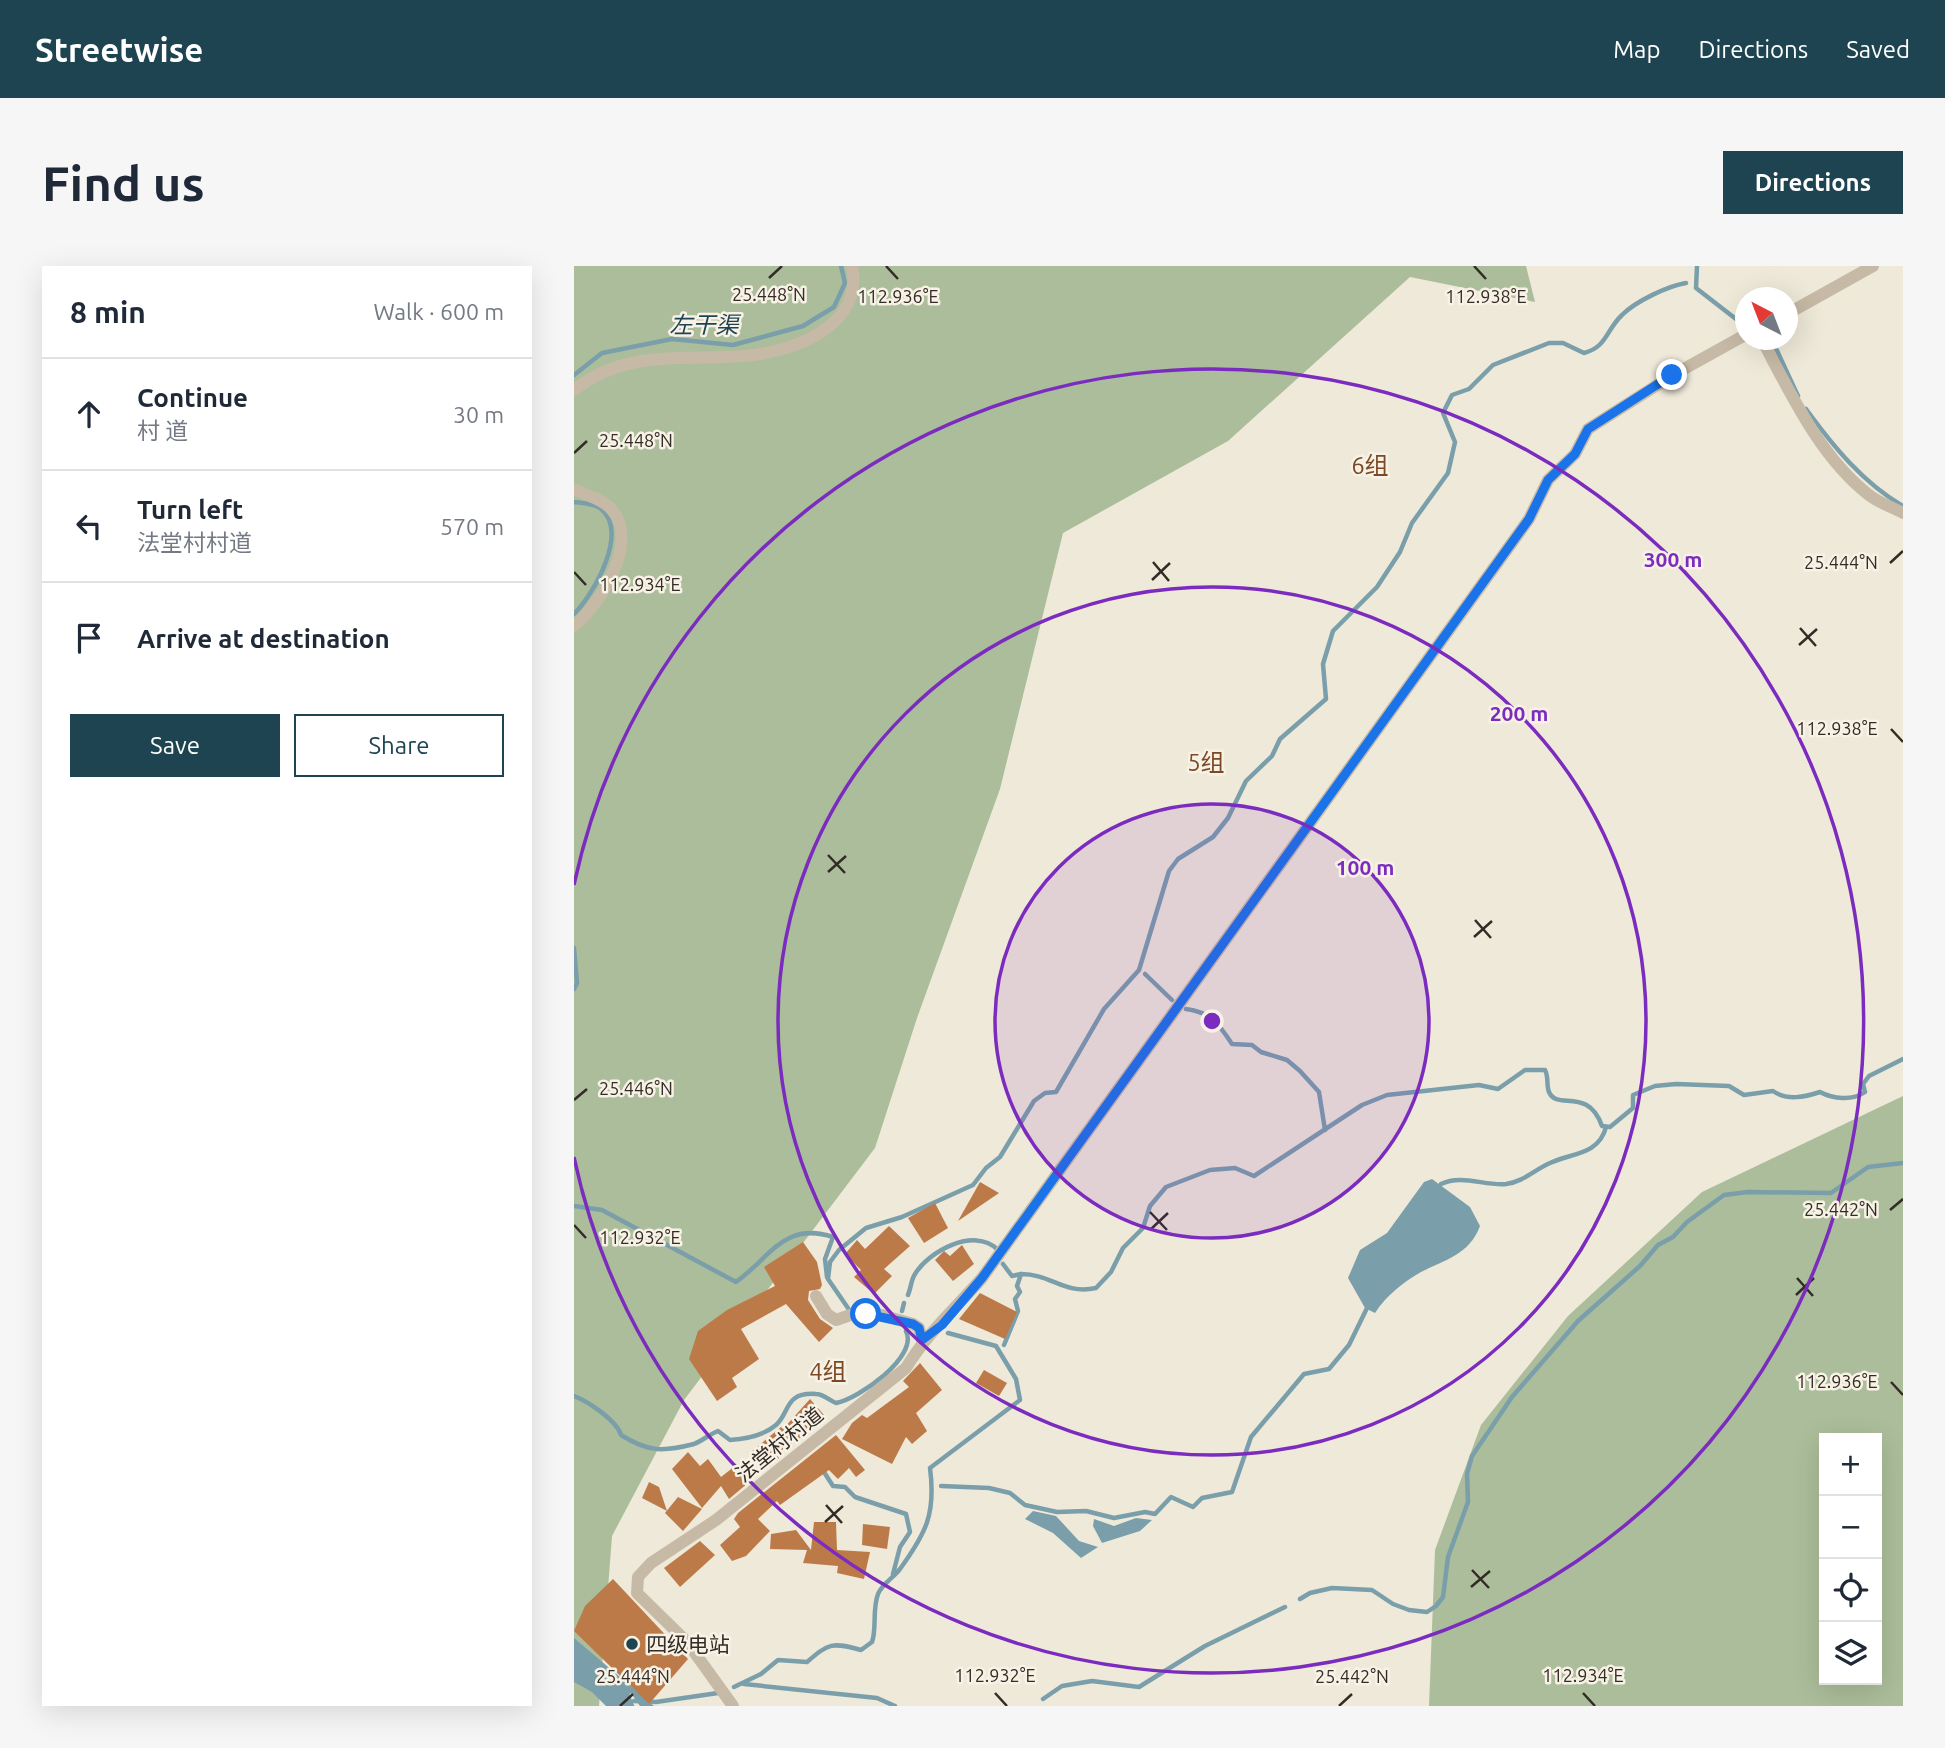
<!DOCTYPE html>
<html lang="en">
<head>
<meta charset="utf-8">
<style>
	body { margin:0; font-family:Ubuntu,"Noto Sans SC",sans-serif; background:#f6f6f7; color:#1f2937 }
	.controls { position:absolute; right:21px; bottom:21px; display:grid; overflow:hidden; border-radius:0px; box-shadow:0 7px 28px #0002 }
	.controls button { width:63px; height:63px; display:grid; place-items:center; padding:0; border:0; border-bottom:2px solid #e0e1e3; background:#fff; color:#1f2937; font:35px sans-serif }
	.compass { position:absolute; left:1161px; top:21px; width:63px; height:63px; border-radius:50%; background:#fff; box-shadow:0 7px 28px #0002; rotate:318deg }
	.stop { position:absolute; width:21px; height:21px; margin:-16px; border:5px solid #1a73e8; border-radius:50%; background:#fff }
	.stop.end { background:#1a73e8; border-color:#fff; box-shadow:0 2px 7px #0008 }
	.list { margin:0; padding:0; list-style:none }
	h2 { display:flex; justify-content:space-between; align-items:center; height:91px; margin:0; padding:0 28px; font-size:30px }
	h2 small { font-size:23px; font-weight:400; color:#747a83 }
	.list li { display:grid; grid-template-columns:46px 1fr auto; gap:21px; align-items:center; box-sizing:border-box; height:112px; padding:0 28px; border-top:2px solid #e0e1e3 }
	.list b { display:block; font-size:26px; white-space:nowrap }
	.list p { margin:0; font-size:23px; white-space:nowrap; color:#747a83 }
	.list em { font-size:23px; font-style:normal; color:#747a83 }
	.actions { display:flex; gap:14px; padding:21px 28px }
	.actions a { flex:1; padding:16px 0; border:2px solid #1f4451; border-radius:0px; text-align:center; font-size:24px; color:#1f4451 }
	.actions .main { background:#1f4451; color:#fff }
	.icon { flex:none; width:38px; height:38px; fill:none; stroke:currentColor; stroke-width:2; stroke-linecap:round; stroke-linejoin:round }
	.map { position:relative; flex:none; width:1329px; height:1440px; overflow:hidden; border-radius:0px }
	header { display:flex; align-items:center; gap:42px; box-sizing:border-box; height:98px; padding:0 35px; background:#1f4451; color:#fff }
	header strong { font-size:33px }
	nav { display:flex; gap:38px; margin-inline-start:auto; font-size:24px }
	.intro { display:flex; align-items:center; justify-content:space-between; box-sizing:border-box; height:168px; padding:0 42px }
	h1 { margin:0; font-size:49px }
	.button { padding:18px 32px; border-radius:0px; background:#1f4451; color:#fff; font-size:24px; font-weight:700 }
	main { display:flex; gap:42px; padding:0 42px }
	aside { flex:1; background:#fff; border-radius:0px; box-shadow:0 7px 28px #0002 }
	.map>svg:first-child { display:block }
	.green { fill:#abbd9a; fill-rule:evenodd }
	.water { fill:#7a9faa }
	.lines { fill:none; stroke-linecap:round; stroke-linejoin:round }
	.stream { stroke:#7a9faa; stroke-width:4.5 }
	.building { fill:#bd7a49 }
	.street { stroke:#c6baa6; stroke-width:12 }
	.route { stroke:#1a73e8; stroke-width:9 }
	.ticks { fill:none; stroke:#332c26; stroke-width:2.5 }
	.ring { fill:none; stroke:#7b2cbf; stroke-width:3.5 }
	.poi-dot { fill:#1f4451; stroke:#f7f2e5; stroke-width:2.5 }
	.labels { text-anchor:middle; dominant-baseline:central; stroke-width:5; stroke-linejoin:round; paint-order:stroke }
	.street-label { font-size:21px; fill:#332c26; stroke:#f7f2e5 }
	.poi-label { font-size:21px; fill:#332c26; stroke:#f7f2e5; text-anchor:start }
	.water-label { font-size:23px; font-style:italic; fill:#1f4451; stroke:#f7f2e5 }
	.quarter-label { font-size:24px; fill:#7b4925; stroke:#f7f2e5 }
	.ticks-label { font-size:18px; text-anchor:middle; fill:#332c26; stroke:#f7f2e5; stroke-width:5; stroke-linejoin:round; paint-order:stroke }
	.centre { fill:#7b2cbf; stroke:#f7f2e5; stroke-width:3.5 }
	.ring-label { font-size:21px; text-anchor:middle; font-weight:bold; fill:#7b2cbf; stroke:#f7f2e5; stroke-width:5; stroke-linejoin:round; paint-order:stroke }
</style>
</head>
<body>
<header>
<strong>Streetwise</strong>
<nav><a>Map</a><a>Directions</a><a>Saved</a></nav>
</header>
<div class="intro"><h1>Find us</h1><a class="button">Directions</a></div>
<main>
<aside>
<h2>8 min<small>Walk · 600 m</small></h2>
<ul class="list">
<li><svg class="icon" aria-label="ahead" viewBox="0 0 24 24"><path d="M12 20V5M6 11l6-6 6 6"/></svg><div><b>Continue</b><p>村 道</p></div><em>30 m</em></li>
<li><svg class="icon" aria-label="left" viewBox="0 0 24 24"><path d="M17 20v-9H6M10 6l-5 5 5 5"/></svg><div><b>Turn left</b><p>法堂村村道</p></div><em>570 m</em></li>
<li><svg class="icon" aria-label="arrive" viewBox="0 0 24 24"><path d="M6 21V4h12l-3 4 3 4H6"/></svg><div><b>Arrive at destination</b></div></li>
</ul>
<div class="actions"><a class="main">Save</a><a>Share</a></div>
</aside>
<div class="map">
<svg width="1329" height="1440" viewBox="0 0 1329 1440">
	<rect width="100%" height="100%" fill="#efe9d9"/>
	<g class="green">
		<path d="M0,0h952l9,36 -125,-25 -182,164 -165,92 -63,256 -83,229 -42,130 -191,252 -72,136 -13,170h-25z"/>
		<path d="M1329,830v610h-474l6,-156 46,-125 87,-109 134,-124zM1250,1172h53v242h-53z"/>
	</g>
	<g class="water">
		<path d="M858,913l38,28 10,19c-11,29 -34,33 -59,46 -18,10 -35,24 -46,41l-10,-5 -17,-30 12,-28 27,-17 37,-51z"/>
		<path d="M459,1245l23,5 23,25 19,6 -17,11 -28,-25 -28,-14z"/>
		<path d="M562,1252l16,2 -12,11 -38,12 -9,-17 1,-7 20,7z"/>
		<path d="M0,1372l80,68h-14l-9,-13 -5,4 5,9h-25l-14,-14 -18,-10z"/>
	</g>
	<g class="lines">
		<g class="stream">
			<path d="M1123,0l-1,22 49,38"/>
			<path d="M1198,74l26,56"/>
			<path d="M0,109l28,-22 70,-14 61,6 70,-19 31,-19 11,-24 -4,-17"/>
			<path d="M1232,143c27,37 57,74 97,97"/>
			<path d="M0,236c8,1 20,2 26,6 30,23 -6,86 -26,106"/>
			<path d="M0,682l3,35 -3,6"/>
			<path d="M571,708l27,26"/>
			<path d="M612,743c24,3 33,15 46,35l20,1 9,7 26,8 13,11 19,21 6,38"/>
			<path d="M867,918c20,-10 44,2 65,0 17,-2 28,-14 44,-21 21,-10 49,-8 56,-36"/>
			<path d="M0,940l28,4 134,72c35,-25 48,-61 97,-45l-8,22 2,18"/>
			<path d="M429,998l9,12 9,-2"/>
			<path d="M334,1029c3,-7 3,-15 7,-21 14,-23 59,-47 82,-25"/>
			<path d="M276,1045l-22,-32 2,-17 9,-12 27,-22 36,-11 71,-32 13,-17 14,-11 34,-56 11,-8 11,-1 48,-83 35,-39 30,-99 9,-12 35,-22 15,-19 18,-37 26,-25 8,-17 46,-40 -3,-35 10,-33 44,-44 23,-35 12,-29 36,-50 7,-31 -12,-29 9,-18 17,-6 24,-24 56,-22h14l21,10c23,-6 22,-23 38,-38 14,-14 46,-29 64,-32"/>
			<path d="M328,1045l2,-8"/>
			<path d="M430,1079l14,-34 -3,-12 5,-7 -3,-6 4,-12c31,0 43,21 75,14l15,-16 12,-24 20,-20 7,-22 16,-19 44,-17 25,-2 19,8 108,-71 25,-10 92,-10 19,4 27,-19h20c4,7 1,15 4,22 8,19 39,-6 53,34l8,1 23,-19v-13l22,-9 21,-2 53,2 15,9 29,-4c14,10 32,6 47,1 13,7 32,9 45,0l-2,-8 6,-8 34,-17"/>
			<path d="M0,1130c14,5 43,25 47,39 27,17 42,17 73,9 8,-3 16,-10 24,-13l12,9c16,-1 33,-4 46,-15 14,-12 8,-33 40,-31 7,0 13,6 20,9 22,-4 83,-46 70,-72"/>
			<path d="M248,1203l11,17 12,1 10,10 51,17 4,18 -10,15 -7,27"/>
			<path d="M367,1220l48,2 21,5 15,12 32,7 29,-1 28,7 31,-6 10,2 16,-17 22,10 9,-9 30,-6 19,-55 53,-63 25,-5 20,-24 19,-39"/>
			<path d="M726,1333l10,-6 22,-5 40,2 21,14 16,6 18,2 9,-6 7,-9 5,-40 20,-55 -1,-28 5,-18 40,-59 66,-76 62,-55 18,-21 15,-8 14,-15 37,-27 24,-3 83,1 37,-26 35,-4"/>
			<path d="M170,1418l133,14 18,8"/>
			<path d="M160,1421l27,-13 17,-14 29,2c22,-19 25,-20 54,-12l11,-8c5,-14 0,-32 6,-48 4,-10 15,-16 22,-25 26,-36 36,-55 30,-101l90,-68 -4,-21 -20,-33 -48,-13"/>
			<path d="M53,1428l5,12"/>
			<path d="M469,1433l19,-13 30,-5 47,6 66,-41 80,-39"/>
			<path d="M60,1435l22,1 62,-9"/>
		</g>
	</g>
	<g class="building">
		<path d="M406,916l19,11 -41,28z"/>
		<path d="M361,937l13,25 -24,15 -16,-25z"/>
		<path d="M315,960l21,20 -26,23 8,7 -18,18 -20,-17 7,-7 -16,-16 12,-14 8,9z"/>
		<path d="M229,976l14,20 5,23 -2,4 -11,2 -1,9 12,19 13,9 -14,14 -33,-38 -45,25 18,30 -27,19 5,9 -20,14 -28,-42 9,-28 29,-21 48,-24 -11,-19z"/>
		<path d="M388,979l12,19 -21,17 -18,-21 9,-9 6,5z"/>
		<path d="M406,1027l37,19 -12,27 -46,-20z"/>
		<path d="M346,1097l22,27 -26,23 11,18 -15,13 -6,-7 -14,27 -50,-25 10,-16 10,-8 5,3 42,-31 -6,-6z"/>
		<path d="M410,1104l23,13 -8,13 -23,-13z"/>
		<path d="M236,1133l14,16 1,6 -49,33 3,4 -13,11 -15,-17 30,-25 2,2z"/>
		<path d="M262,1169l29,35 -9,7 -7,-9 -11,11 -9,-9 -49,35 -3,-4 -19,18 12,12 -24,25 -14,5 -12,-16 20,-18 -6,-8 4,-6z"/>
		<path d="M114,1186l12,14 8,-7 13,18 14,-11 13,17 -19,16 -8,-13 -19,22 -30,-39z"/>
		<path d="M75,1216l10,5 8,24 -25,-13z"/>
		<path d="M104,1231l24,12 -19,22 -18,-18z"/>
		<path d="M240,1256h22l1,28 33,2 -6,27 -27,-6 1,-7 -35,-3 4,-13 -37,-1 1,-15 25,-4 15,20z"/>
		<path d="M289,1258l27,3 -3,22 -25,-4z"/>
		<path d="M126,1275l15,14 -35,32 -16,-19z"/>
		<path d="M39,1313l75,80 -39,45 -75,-73 11,-25z"/>
	</g>
	<g class="lines">
		<g class="street">
			<path d="M1213,48l86,-48"/>
			<path d="M1188,74c29,54 58,117 107,155 10,8 23,12 34,18"/>
			<path d="M0,124c18,-14 40,-24 63,-28 35,-7 71,-3 107,-6 49,-4 120,-29 108,-90"/>
			<path d="M0,223c13,7 29,10 38,21 28,33 -12,94 -38,116"/>
			<path d="M242,1030l11,18 9,6 23,-8 22,3 32,9 6,4 3,12"/>
			<path d="M159,1440l-46,-64 -50,-49 1,-16 13,-14 65,-43 190,-152c20,-34 50,-60 76,-90l547,-759 19,-39 27,-26 13,-25 85,-54 72,-40"/>
		</g>
	</g>
	<g class="lines">
		<path class="route" d="M292,1048l47,10 6,4 3,12 20,-15 40,-47 547,-759 19,-39 27,-26 13,-25 84,-54"/>
	</g>
	<path class="ticks" d="M312,0l12,13M900,0l12,13M195,12l13,-12M0,187l13,-12M579,296l16,19M1316,297l13,-12M0,306l12,13M578,314l18,-17M1226,362l16,18M1225,379l18,-16M1317,463l12,13M254,589l17,18M254,606l18,-16M901,654l16,18M900,671l18,-16M0,834l13,-11M1316,944l13,-11M576,946l17,18M0,959l12,13M576,964l18,-17M1223,1012l16,18M1222,1029l18,-17M1317,1116l12,13M252,1239l16,18M251,1256l18,-16M898,1304l17,18M897,1321l19,-16M421,1427l12,13M1009,1427l12,13M46,1440l13,-12M765,1440l13,-12"/>
	<circle cx="638" cy="755" r="217" fill="#7b2cbf" fill-opacity=".12"/>
	<g class="ring">
		<circle cx="638" cy="755" r="217"/>
		<circle cx="638" cy="755" r="434"/>
		<path d="M0 619A652 652 0 1 1 0 891"/>
	</g>
	<circle class="poi-dot" cx="58" cy="1378" r="7"/>
	<g class="labels">
		<g class="street-label">
			<text transform="translate(205 1178) rotate(-39)">法堂村村道</text>
		</g>
		<g class="poi-label">
			<text x="72" y="1378">四级电站</text>
		</g>
		<g class="water-label">
			<text x="130" y="58">左干渠</text>
		</g>
		<g class="quarter-label">
			<text x="796" y="199">6组</text>
			<text x="632" y="496">5组</text>
			<text x="254" y="1105">4组</text>
		</g>
	</g>
	<g class="ticks-label">
		<text x="195" y="35">25.448°N</text>
		<text x="912" y="37">112.938°E</text>
		<text x="324" y="37">112.936°E</text>
		<text x="62" y="181">25.448°N</text>
		<text x="1267" y="303">25.444°N</text>
		<text x="66" y="325">112.934°E</text>
		<text x="1263" y="469">112.938°E</text>
		<text x="62" y="829">25.446°N</text>
		<text x="1267" y="950">25.442°N</text>
		<text x="66" y="978">112.932°E</text>
		<text x="1263" y="1122">112.936°E</text>
		<text x="421" y="1416">112.932°E</text>
		<text x="1009" y="1416">112.934°E</text>
		<text x="59" y="1417">25.444°N</text>
		<text x="778" y="1417">25.442°N</text>
	</g>
	<circle cx="638" cy="755" r="10" class="centre"/>
	<g class="ring-label">
		<text x="1099" y="301">300 m</text>
		<text x="945" y="455">200 m</text>
		<text x="791" y="609">100 m</text>
	</g>
</svg>
<div class="controls">
<button>+</button>
<button>−</button>
<button><svg class="icon" aria-label="locate" viewBox="0 0 24 24"><circle cx="12" cy="12" r="6"/><path d="M12 2v4M12 18v4M2 12h4M18 12h4"/></svg></button>
<button><svg class="icon" aria-label="layers" viewBox="0 0 24 24"><path d="M12 4l9 5-9 5-9-5zM3 14l9 5 9-5"/></svg></button>
</div>
<svg class="compass" viewBox="-18 -18 36 36"><path d="M0-13l5 13h-10z" fill="#e53935"/><path d="M0 13l5-13h-10z" fill="#747a83"/></svg>
<div class="stop" style="left:292px;top:1048px"></div>
<div class="stop end" style="left:1098px;top:109px"></div>
</div>
</main>
</body>
</html>
